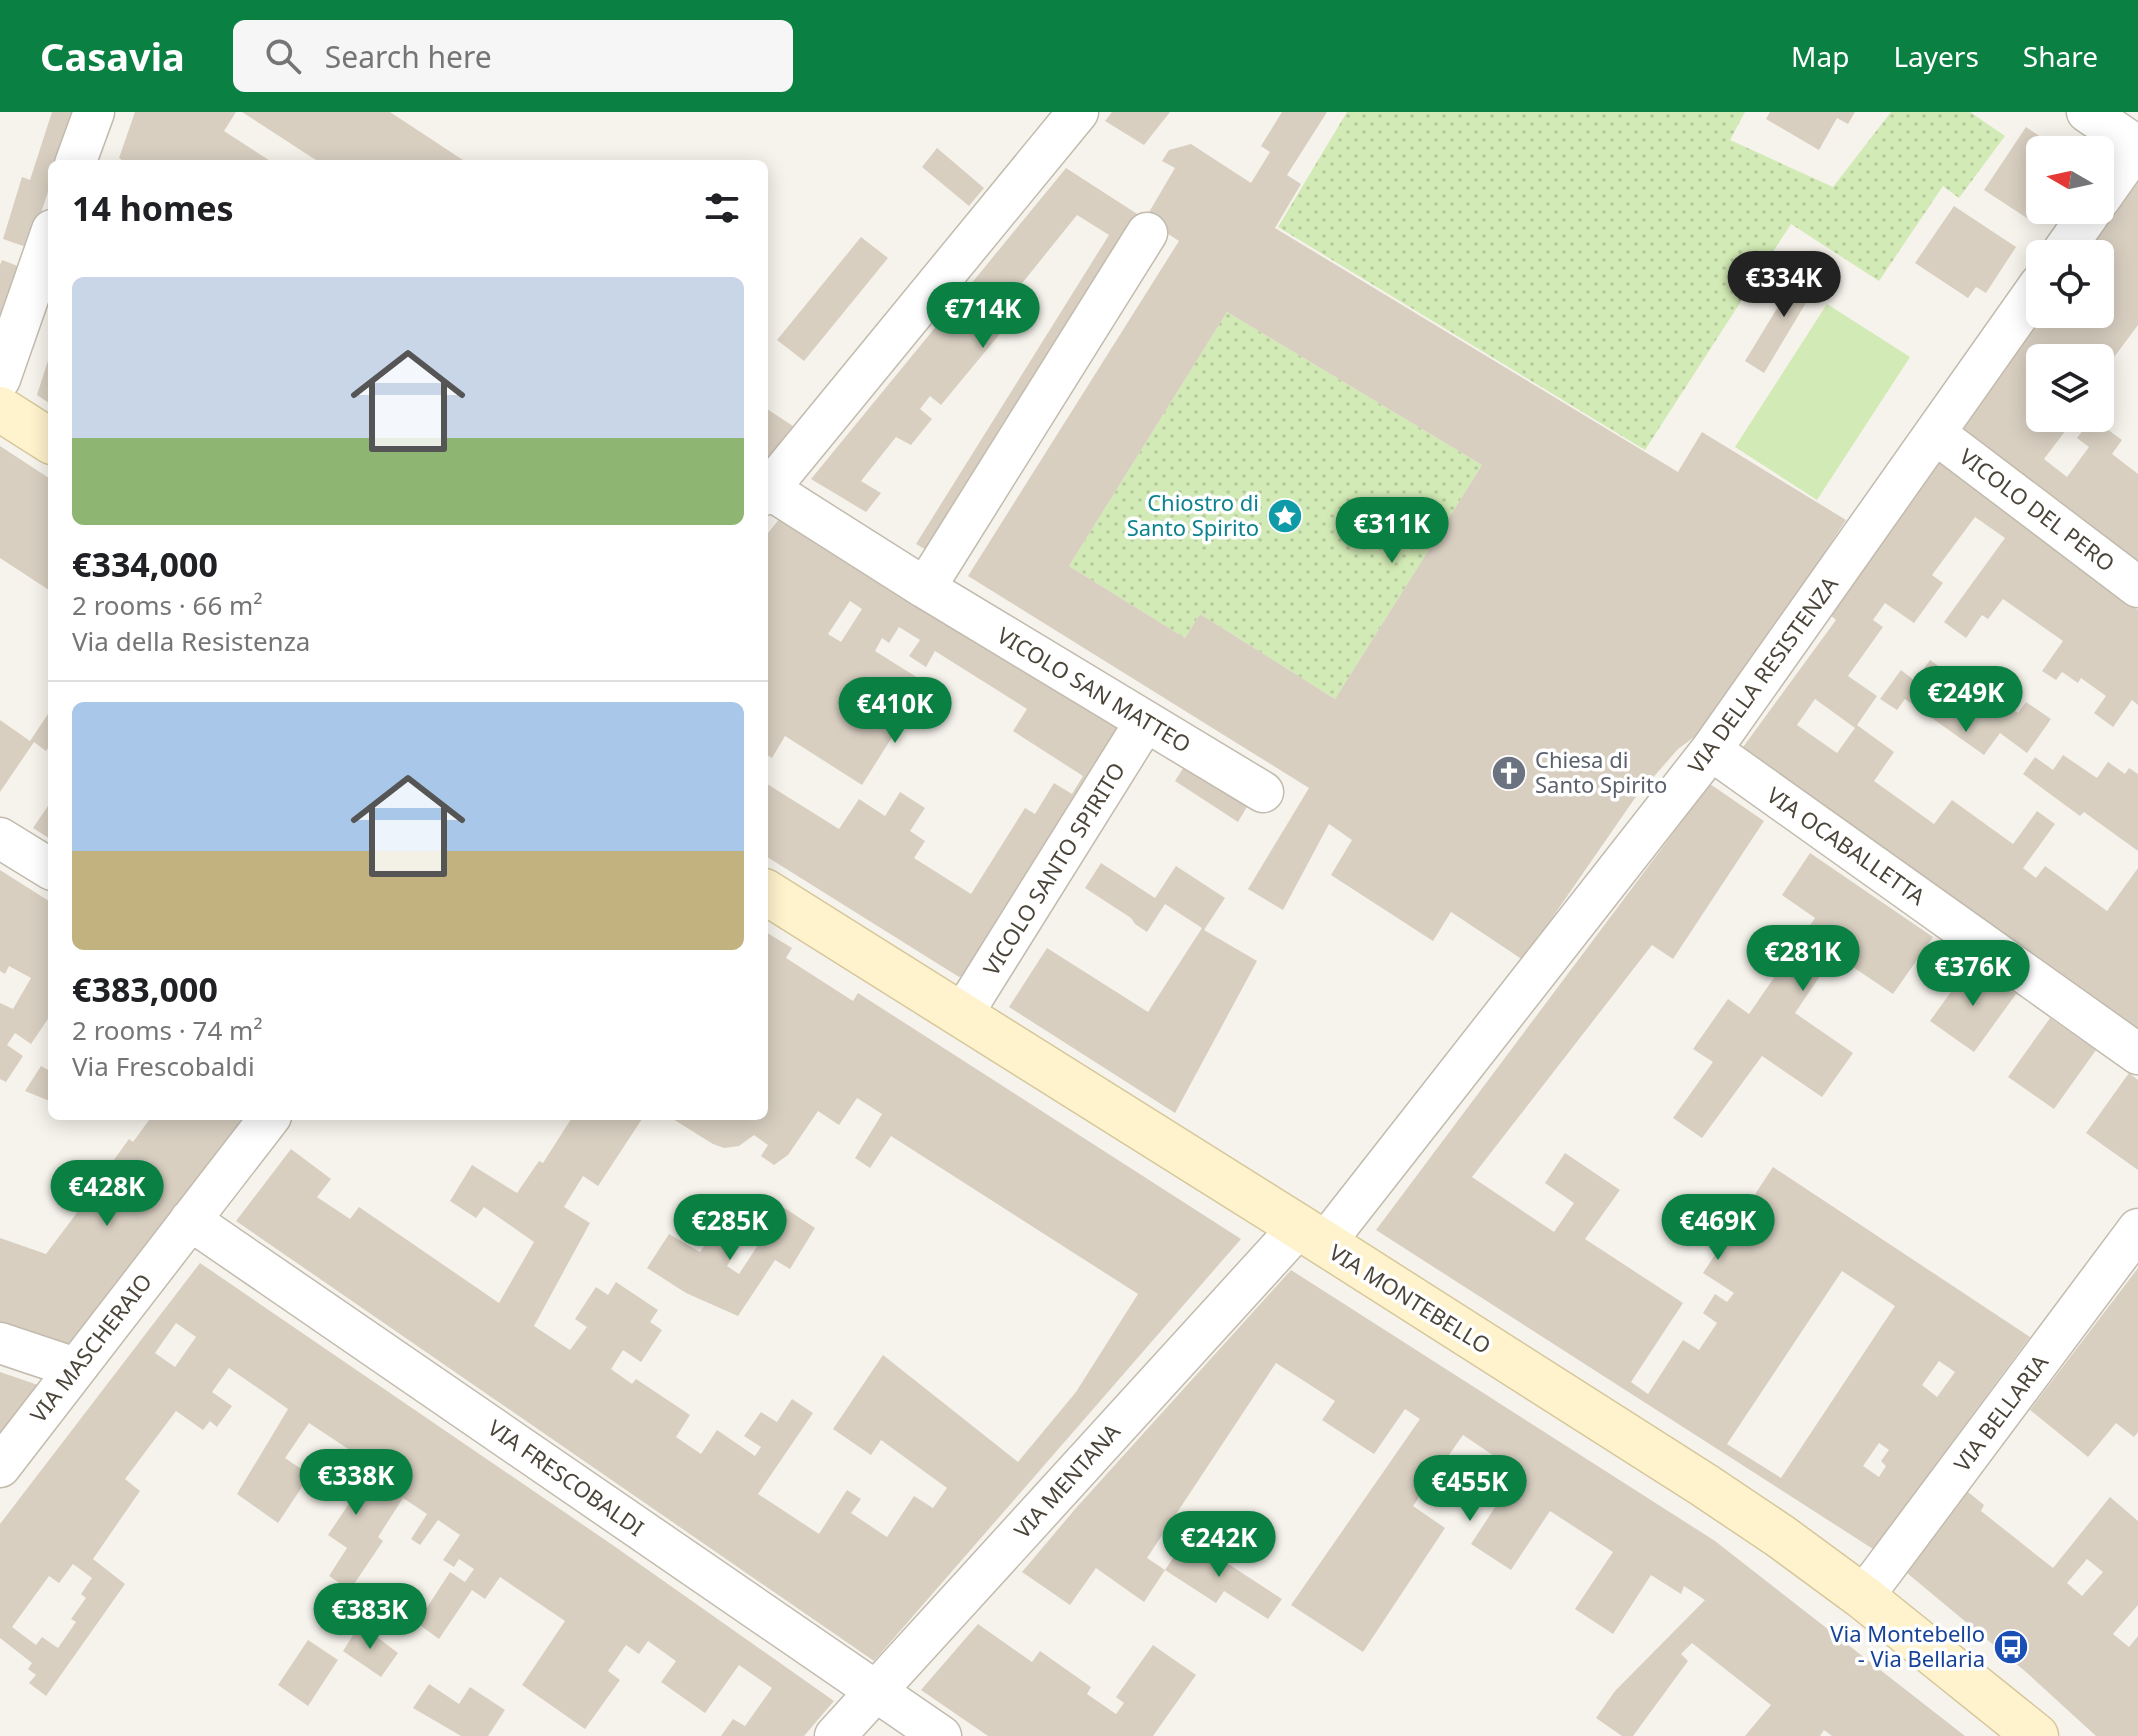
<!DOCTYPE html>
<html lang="en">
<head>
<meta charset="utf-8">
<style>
	:root { --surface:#fff; --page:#f6f6f6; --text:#202124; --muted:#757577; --line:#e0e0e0; --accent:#0b8043 }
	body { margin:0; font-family:"Noto Sans",sans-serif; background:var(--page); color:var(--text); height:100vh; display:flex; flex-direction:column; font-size:30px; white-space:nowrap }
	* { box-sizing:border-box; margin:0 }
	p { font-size:26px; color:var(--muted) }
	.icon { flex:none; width:44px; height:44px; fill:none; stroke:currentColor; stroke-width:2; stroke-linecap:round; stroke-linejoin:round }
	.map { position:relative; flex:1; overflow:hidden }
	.panel { position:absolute; left:48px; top:48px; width:720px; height:960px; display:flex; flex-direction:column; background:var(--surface); border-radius:12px; box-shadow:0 4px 20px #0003 }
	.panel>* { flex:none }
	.needle { width:52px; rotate:279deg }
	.controls { position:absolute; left:2026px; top:24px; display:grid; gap:16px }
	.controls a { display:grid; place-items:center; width:88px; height:88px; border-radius:12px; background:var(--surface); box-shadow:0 4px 20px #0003; font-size:40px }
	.price { position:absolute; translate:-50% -68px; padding:0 18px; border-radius:28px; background:var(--accent); color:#fff; font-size:26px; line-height:52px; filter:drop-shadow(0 2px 4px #0008) }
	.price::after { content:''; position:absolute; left:50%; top:48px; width:24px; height:18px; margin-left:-12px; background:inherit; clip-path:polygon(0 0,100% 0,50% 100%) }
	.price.active { background:#222; color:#fff }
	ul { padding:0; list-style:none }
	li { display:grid; align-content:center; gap:16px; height:424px; padding:0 24px }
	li+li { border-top:2px solid var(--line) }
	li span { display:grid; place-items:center; height:248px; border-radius:12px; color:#555 }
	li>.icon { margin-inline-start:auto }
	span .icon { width:144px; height:144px; fill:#fffc; stroke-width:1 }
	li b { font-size:34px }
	h2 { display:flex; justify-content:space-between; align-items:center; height:96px; padding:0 24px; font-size:34px }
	header { display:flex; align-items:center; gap:48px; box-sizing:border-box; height:112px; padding:0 40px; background:var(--accent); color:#fff }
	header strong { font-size:38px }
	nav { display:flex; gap:44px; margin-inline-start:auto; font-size:28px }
	.search { width:560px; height:72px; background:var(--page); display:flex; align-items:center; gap:20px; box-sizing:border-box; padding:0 28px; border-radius:12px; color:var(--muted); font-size:30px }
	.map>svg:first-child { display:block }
</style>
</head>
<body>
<header>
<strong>Casavia</strong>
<div class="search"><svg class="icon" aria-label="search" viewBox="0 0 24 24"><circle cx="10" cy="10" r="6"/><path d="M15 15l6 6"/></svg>Search here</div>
<nav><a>Map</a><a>Layers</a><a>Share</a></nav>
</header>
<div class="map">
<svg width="2138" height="1624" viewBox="0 0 2138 1624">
	<defs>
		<pattern id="garden-dots" width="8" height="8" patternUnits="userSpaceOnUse" patternTransform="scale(2)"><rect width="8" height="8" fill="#d2eab5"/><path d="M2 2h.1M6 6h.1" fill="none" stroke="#b6ca9c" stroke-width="1.8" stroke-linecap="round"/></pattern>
	</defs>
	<rect width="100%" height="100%" fill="#f6f3ec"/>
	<!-- grass -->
	<path fill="#d2eab5" d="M 1827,192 L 1910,245 L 1817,388 L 1735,335 Z"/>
	<!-- garden -->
	<path fill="url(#garden-dots)" d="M 1347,0 L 1745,0 L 1730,28 L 1833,75 L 1891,0 L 1970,0 L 2005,24 L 1959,86 L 1943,74 L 1879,169 L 1791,112 L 1645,338 L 1278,115 Z
		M 1227,200 L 1482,353 L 1335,587 L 1200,502 L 1185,526 L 1069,454 Z"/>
	<!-- building -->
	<path fill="#d8cfc1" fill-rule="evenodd" d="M 52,0 L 75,0 L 58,52 L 52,52 L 52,68 L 29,136 L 3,127 L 22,65 L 30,68 Z
		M 135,0 L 236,0 L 224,19 L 275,52 L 128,52 L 119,46 Z
		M 242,0 L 390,0 L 469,52 L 322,52 Z
		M 1112,0 L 1170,0 L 1144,33 L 1105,9 Z
		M 1282,0 L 1327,0 L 1287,63 L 1301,72 L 1275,116 L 1678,360 L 1702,320 L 1846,408 L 1735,576 L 1705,617 L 1678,637 L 1635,686 L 1523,848 L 1451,800 L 1433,829 L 1331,763 L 1352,728 L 1329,712 L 1283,798 L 1248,777 L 1309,676 L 968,464 L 1179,129 L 1145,107 L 1175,56 L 1162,49 L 1169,38 L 1191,32 L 1251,71 L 1270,40 L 1261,34 ZM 1227,200 L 1482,353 L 1335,587 L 1200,502 L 1185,526 L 1069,454 Z
		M 1770,0 L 1855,0 L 1848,12 L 1837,6 L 1819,38 L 1766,7 Z
		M 2026,15 L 2060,38 L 2040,38 L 2040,99 L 2033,110 L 1984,78 Z
		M 937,36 L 984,76 L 969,94 L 922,55 Z
		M 1066,56 L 1145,107 L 935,443 L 916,432 L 1109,123 L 1077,103 L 1015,180 L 1027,189 L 941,293 L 930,284 L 920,297 L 932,307 L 911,333 L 896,325 L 861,369 L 881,381 L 866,400 L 811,367 Z
		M 2138,61 L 2138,213 L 2100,264 L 2100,246 L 2040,246 L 2040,306 L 2068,306 L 2061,315 L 2066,318 L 2044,347 L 2067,365 L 2089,335 L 2077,326 L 2092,306 L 2122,328 L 2112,342 L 2138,362 L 2138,451 L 1961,315 L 2040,202 L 2100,202 L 2100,142 L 2079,142 Z
		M 1954,94 L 2016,135 L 1986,181 L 1976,175 L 1968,186 L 1915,151 Z
		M 861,125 L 888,146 L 804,249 L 777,228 Z
		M 2,148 L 23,156 L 0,221 L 0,153 Z
		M 1804,152 L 1822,164 L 1764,261 L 1745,249 Z
		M 51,239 L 52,239 L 52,293 L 37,283 Z
		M 764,295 L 793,314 L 764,350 Z
		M 0,334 L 52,368 L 52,480 L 0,446 Z
		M 1938,345 L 2138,498 L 2138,593 L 2132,588 L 2113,615 L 2094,601 L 2106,584 L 2081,566 L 2078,571 L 2062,560 L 2056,568 L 2042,559 L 2063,529 L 2003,487 L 1988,507 L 1982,503 L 1966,526 L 1944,510 L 2005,426 L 1975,405 L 1932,463 L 1943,471 L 1914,511 L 1885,491 L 1873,508 L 1883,515 L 1848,564 L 1877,584 L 1857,613 L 1894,640 L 1874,669 L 1934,712 L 1952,688 L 2013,732 L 2037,699 L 2055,712 L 2023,756 L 2036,766 L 2045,754 L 2107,799 L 2138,756 L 2138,922 L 1738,642 L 1836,508 L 1829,502 ZM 1815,587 L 1855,616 L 1837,641 L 1797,613 Z
		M 784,401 L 1124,616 L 970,860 L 959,865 L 764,743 L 764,670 L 839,717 L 859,687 L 885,704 L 900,680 L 925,696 L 910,719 L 925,729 L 914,746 L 971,782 L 1025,696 L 1035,702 L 1054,671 L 1072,682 L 1083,664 L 1013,619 L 1027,597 L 935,539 L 926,555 L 909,544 L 920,528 L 899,515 L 889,531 L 882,526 L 875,539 L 926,571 L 862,673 L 785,624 L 772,646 L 764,641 L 764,620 L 768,614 L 764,611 L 764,426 ZM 850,489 L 862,497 L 841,530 L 828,522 Z
		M 1930,548 L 1972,578 L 1977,571 L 2018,601 L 2026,590 L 2051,607 L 2027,641 L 2000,621 L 1984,643 L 1905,587 L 1897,598 L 1880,587 L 1901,558 L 1915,569 Z
		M 52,596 L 52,631 L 46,639 L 34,630 L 0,680 L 0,608 L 30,629 Z
		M 2063,643 L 2097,666 L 2108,650 L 2125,662 L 2129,656 L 2138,662 L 2138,739 L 2084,700 L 2080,704 L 2023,662 L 2035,645 L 2053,658 Z
		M 1185,653 L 1248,693 L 1238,710 L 1175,669 Z
		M 1710,672 L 1764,709 L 1673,847 L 1652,833 L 1472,1065 L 1554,1120 L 1574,1091 L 1545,1071 L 1565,1041 L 1620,1078 L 1585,1127 L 1683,1191 L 1631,1270 L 1648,1282 L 1683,1228 L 1699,1238 L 1717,1211 L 1703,1201 L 1715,1182 L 1727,1190 L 1734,1181 L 1703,1161 L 1773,1055 L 2030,1225 L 1873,1437 L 1376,1118 ZM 1842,1159 L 1895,1194 L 1781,1366 L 1727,1332 ZM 1939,1249 L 1955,1260 L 1937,1285 L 1922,1273 ZM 1879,1331 L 1889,1338 L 1881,1349 L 1886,1354 L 1879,1365 L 1863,1354 Z
		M 52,688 L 52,728 L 33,716 Z
		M 1810,741 L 1933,825 L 1893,882 L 1850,853 L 1860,838 L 1845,827 L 1795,901 L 1853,941 L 1822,985 L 1762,944 L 1702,1026 L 1673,1006 L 1713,950 L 1693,937 L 1728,887 L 1749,902 L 1815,806 L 1782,783 Z
		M 1101,751 L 1155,786 L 1176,754 L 1225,786 L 1204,818 L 1257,849 L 1175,1001 L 1009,895 L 1047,836 L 1148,900 L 1202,816 L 1165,792 L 1147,820 L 1135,812 L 1131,806 L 1085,776 Z
		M 0,758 L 52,791 L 52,901 L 31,932 L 15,921 L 7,933 L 23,944 L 6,970 L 0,967 L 0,891 L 13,897 L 31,866 L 9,854 L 5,862 L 0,859 Z
		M 764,819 L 792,836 L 786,846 L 853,889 L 858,881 L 1241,1127 L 874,1549 L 236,1109 L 291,1037 L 331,1067 L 317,1085 L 350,1107 L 359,1095 L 499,1191 L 534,1130 L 484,1095 L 476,1106 L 450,1089 L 472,1053 L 517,1081 L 539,1049 L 543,1051 L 573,1004 L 644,1004 L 598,1074 L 583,1064 L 564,1095 L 590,1111 L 534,1214 L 570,1238 L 587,1215 L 575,1207 L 596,1175 L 608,1183 L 616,1170 L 658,1198 L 650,1210 L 662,1218 L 641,1250 L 623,1238 L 611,1257 L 632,1272 L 636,1267 L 690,1303 L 676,1325 L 701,1342 L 717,1318 L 755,1344 L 761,1335 L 744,1324 L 761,1300 L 777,1310 L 792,1287 L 813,1301 L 758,1382 L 819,1422 L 847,1378 L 861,1387 L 851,1401 L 887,1425 L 914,1384 L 933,1396 L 947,1376 L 881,1328 L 871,1343 L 833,1317 L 883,1243 L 1018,1350 L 1076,1280 L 1138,1182 L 891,1024 L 870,1056 L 855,1046 L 882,1002 L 857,986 L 839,1013 L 818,999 L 788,1043 L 774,1053 L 761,1044 L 768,1033 L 754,1023 L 739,1034 L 724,1036 L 713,1032 L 668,1004 L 764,1004 Z
		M 1971,852 L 2016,882 L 1974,940 L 1930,909 Z
		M 2050,906 L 2096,938 L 2054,997 L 2008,965 Z
		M 41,954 L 52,960 L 52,990 L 25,979 Z
		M 2129,961 L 2138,968 L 2138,1058 L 2086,1021 Z
		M 152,1004 L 244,1004 L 69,1234 L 0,1212 L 0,1126 L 46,1142 L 88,1086 L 79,1080 L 98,1055 L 105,1060 L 129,1027 L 133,1030 Z
		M 783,1095 L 815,1116 L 790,1157 L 775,1148 L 738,1204 L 686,1181 L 647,1156 L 669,1122 L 700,1140 L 720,1110 L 744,1126 L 727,1154 L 739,1162 Z
		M 200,1151 L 614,1434 L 834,1589 L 804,1624 L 721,1624 L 733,1607 L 745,1614 L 772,1576 L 739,1553 L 705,1601 L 661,1570 L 676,1549 L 648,1529 L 639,1542 L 626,1533 L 608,1559 L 620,1568 L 585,1617 L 522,1573 L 565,1509 L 500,1465 L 485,1487 L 472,1478 L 439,1527 L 417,1511 L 450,1460 L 465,1470 L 474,1457 L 459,1447 L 454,1455 L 443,1448 L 460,1423 L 438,1408 L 420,1433 L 411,1427 L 427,1402 L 403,1386 L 378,1425 L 383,1429 L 350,1478 L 329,1464 L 347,1436 L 328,1423 L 374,1354 L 309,1311 L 285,1346 L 310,1363 L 278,1411 L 237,1382 L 288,1297 L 229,1256 L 212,1280 L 232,1294 L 217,1315 L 210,1309 L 203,1318 L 176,1299 L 125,1367 L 140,1379 L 93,1447 L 125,1472 L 46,1584 L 29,1571 L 36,1563 L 28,1557 L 32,1551 L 0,1526 L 0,1412 ZM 176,1211 L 196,1225 L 175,1255 L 155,1241 ZM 73,1452 L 92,1466 L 81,1482 L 86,1486 L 71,1507 L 76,1510 L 58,1536 L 42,1525 L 36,1533 L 12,1515 L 49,1464 L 59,1471 Z
		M 2138,1156 L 2138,1320 L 2134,1325 L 2116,1311 L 2088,1345 L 2030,1298 Z
		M 1291,1158 L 1715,1429 L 1965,1624 L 1832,1624 L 1824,1618 L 1820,1624 L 1745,1624 L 1771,1593 L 1692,1531 L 1681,1542 L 1688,1549 L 1633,1624 L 1622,1624 L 1596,1606 L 1615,1579 L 1705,1488 L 1684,1474 L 1681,1482 L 1651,1463 L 1613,1522 L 1575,1497 L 1613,1440 L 1550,1399 L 1511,1458 L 1471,1432 L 1518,1360 L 1463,1323 L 1413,1394 L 1445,1416 L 1363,1540 L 1291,1493 L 1420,1307 L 1405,1297 L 1374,1342 L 1322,1308 L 1335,1289 L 1276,1251 L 1147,1446 L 1165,1458 L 1144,1490 L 1096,1456 L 1070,1493 L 1022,1460 L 1076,1396 Z
		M 0,1260 L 38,1273 L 0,1323 Z
		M 1968,1380 L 1984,1393 L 1981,1399 L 2053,1456 L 2110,1385 L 2138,1409 L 2138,1493 L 2113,1522 L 2129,1535 L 2138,1524 L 2138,1624 L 2096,1624 L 2026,1560 L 1907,1461 ZM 2087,1447 L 2103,1460 L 2082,1484 L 2067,1471 Z
		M 1187,1425 L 1282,1487 L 1268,1507 L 1224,1479 L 1216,1491 L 1165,1458 Z
		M 360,1512 L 398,1541 L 381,1565 L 343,1539 Z
		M 978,1512 L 1032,1550 L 1040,1539 L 1091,1575 L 1087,1582 L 1116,1602 L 1124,1591 L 1116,1585 L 1153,1533 L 1196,1563 L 1153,1624 L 988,1624 L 921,1578 Z
		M 308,1528 L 338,1548 L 308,1594 L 278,1573 Z
		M 429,1572 L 459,1592 L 470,1575 L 505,1598 L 488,1624 L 461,1624 L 413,1596 Z"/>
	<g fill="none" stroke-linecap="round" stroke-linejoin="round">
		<!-- street casing -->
		<g stroke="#c2bbae" stroke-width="43">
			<path id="street" d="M 2087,0 L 2137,34
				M 75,52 L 94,0
				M 2100,87 L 2138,33
				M 2061,142 L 2092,98
				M 0,267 L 52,118
				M 1936,322 L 2138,475
				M 769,377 L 925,476 L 1263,680
				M 764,383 L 1078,0
				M 925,476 L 1147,121
				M 1711,638 L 2138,942
				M 0,726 L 52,758
				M 962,903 L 1145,610
				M 190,1108 L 941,1624
				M 1324,1132 L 1711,638 L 2040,172
				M 0,1231 L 75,1256
				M 0,1355 L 271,1004
				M 1863,1485 L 2138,1117
				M 835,1624 L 1299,1115"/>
		</g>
		<!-- secondary casing -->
		<g stroke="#d6c79b" stroke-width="47">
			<path id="secondary" d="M 0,297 L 52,330
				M 764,779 L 1299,1115 L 1704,1373 L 1780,1424 L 1863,1485 L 2036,1624"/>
		</g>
		<!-- street -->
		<use href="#street" stroke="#fff" stroke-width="40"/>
		<!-- secondary -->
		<use href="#secondary" stroke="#fff3cd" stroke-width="44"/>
	</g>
	<!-- icons -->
	<defs>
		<g id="sight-disc" transform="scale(1.8)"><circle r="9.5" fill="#0f9aa8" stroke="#fff"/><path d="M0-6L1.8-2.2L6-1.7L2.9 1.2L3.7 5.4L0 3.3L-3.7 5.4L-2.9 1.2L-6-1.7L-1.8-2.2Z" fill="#fff"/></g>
		<g id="church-disc" transform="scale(1.8)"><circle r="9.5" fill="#6b7280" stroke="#fff"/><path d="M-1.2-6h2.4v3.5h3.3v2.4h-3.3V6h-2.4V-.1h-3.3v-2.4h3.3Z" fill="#fff"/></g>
		<g id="bus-disc" transform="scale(1.8)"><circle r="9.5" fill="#1a4fb4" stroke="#fff"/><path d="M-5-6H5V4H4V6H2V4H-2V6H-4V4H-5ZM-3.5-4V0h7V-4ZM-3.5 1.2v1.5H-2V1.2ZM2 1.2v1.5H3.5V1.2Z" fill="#fff"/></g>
	</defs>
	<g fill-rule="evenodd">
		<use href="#sight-disc" x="1285" y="404"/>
		<use href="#church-disc" x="1509" y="661"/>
		<use href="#bus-disc" x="2011" y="1535"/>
	</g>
	<g text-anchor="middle" stroke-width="7" stroke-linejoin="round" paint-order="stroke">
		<!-- culture labels -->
		<g font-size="22" fill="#0d838f" stroke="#fff" text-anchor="end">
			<text x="1259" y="399">Chiostro di<tspan x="1259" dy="25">Santo Spirito</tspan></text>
		</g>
		<!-- street labels -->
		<g font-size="22" fill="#4b4439" stroke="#fff">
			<text transform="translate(2037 398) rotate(37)" y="8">VICOLO DEL PERO</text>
			<text transform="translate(1763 563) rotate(-54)" y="8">VIA DELLA RESISTENZA</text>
			<text transform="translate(1094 578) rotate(31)" y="8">VICOLO SAN MATTEO</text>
			<text transform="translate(1846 734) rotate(35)" y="8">VIA OCABALLETTA</text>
			<text transform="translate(1054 757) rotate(-58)" y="8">VICOLO SANTO SPIRITO</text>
			<text transform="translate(1410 1187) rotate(32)" y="8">VIA MONTEBELLO</text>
			<text transform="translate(91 1236) rotate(-52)" y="8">VIA MASCHERAIO</text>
			<text transform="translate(2001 1301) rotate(-53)" y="8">VIA BELLARIA</text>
			<text transform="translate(566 1366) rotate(35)" y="8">VIA FRESCOBALDI</text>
			<text transform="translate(1067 1369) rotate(-48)" y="8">VIA MENTANA</text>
		</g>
		<!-- worship labels -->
		<g font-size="22" fill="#5b616d" stroke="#fff" text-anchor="start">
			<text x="1535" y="656">Chiesa di<tspan x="1535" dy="25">Santo Spirito</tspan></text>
		</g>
		<!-- transit labels -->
		<g font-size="22" fill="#164399" stroke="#fff" text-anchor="end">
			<text x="1985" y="1530">Via Montebello<tspan x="1985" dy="25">- Via Bellaria</tspan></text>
		</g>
	</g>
</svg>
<div class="controls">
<a><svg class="needle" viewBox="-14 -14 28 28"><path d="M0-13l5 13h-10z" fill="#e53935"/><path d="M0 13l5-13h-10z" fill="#757577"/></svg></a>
<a><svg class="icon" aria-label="locate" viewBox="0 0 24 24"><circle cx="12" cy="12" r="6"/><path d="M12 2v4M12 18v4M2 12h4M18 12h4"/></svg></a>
<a><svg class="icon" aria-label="layers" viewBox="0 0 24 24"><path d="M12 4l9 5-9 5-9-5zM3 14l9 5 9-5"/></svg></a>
</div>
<b class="price active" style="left:1784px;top:207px">€334K</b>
<b class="price" style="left:983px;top:238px">€714K</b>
<b class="price" style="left:1392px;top:453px">€311K</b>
<b class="price" style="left:1966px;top:622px">€249K</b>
<b class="price" style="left:895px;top:633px">€410K</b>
<b class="price" style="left:1803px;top:881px">€281K</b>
<b class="price" style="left:1973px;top:896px">€376K</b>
<b class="price" style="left:107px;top:1116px">€428K</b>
<b class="price" style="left:730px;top:1150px">€285K</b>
<b class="price" style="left:1718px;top:1150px">€469K</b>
<b class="price" style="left:356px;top:1405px">€338K</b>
<b class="price" style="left:1470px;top:1411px">€455K</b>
<b class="price" style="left:1219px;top:1467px">€242K</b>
<b class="price" style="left:370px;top:1539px">€383K</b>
<section class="panel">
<h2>14 homes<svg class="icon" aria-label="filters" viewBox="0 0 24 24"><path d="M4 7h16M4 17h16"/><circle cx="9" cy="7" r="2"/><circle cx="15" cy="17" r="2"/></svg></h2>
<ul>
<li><span style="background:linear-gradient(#c9d6e8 65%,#8fb573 0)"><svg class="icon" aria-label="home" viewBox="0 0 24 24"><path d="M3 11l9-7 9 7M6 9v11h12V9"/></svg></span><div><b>€334,000</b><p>2 rooms · 66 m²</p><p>Via della Resistenza</p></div></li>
<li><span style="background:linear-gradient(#a9c7e8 60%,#c2b280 0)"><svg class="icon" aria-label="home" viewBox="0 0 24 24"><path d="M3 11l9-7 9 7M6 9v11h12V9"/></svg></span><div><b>€383,000</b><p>2 rooms · 74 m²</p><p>Via Frescobaldi</p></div></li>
</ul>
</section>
</div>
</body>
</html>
